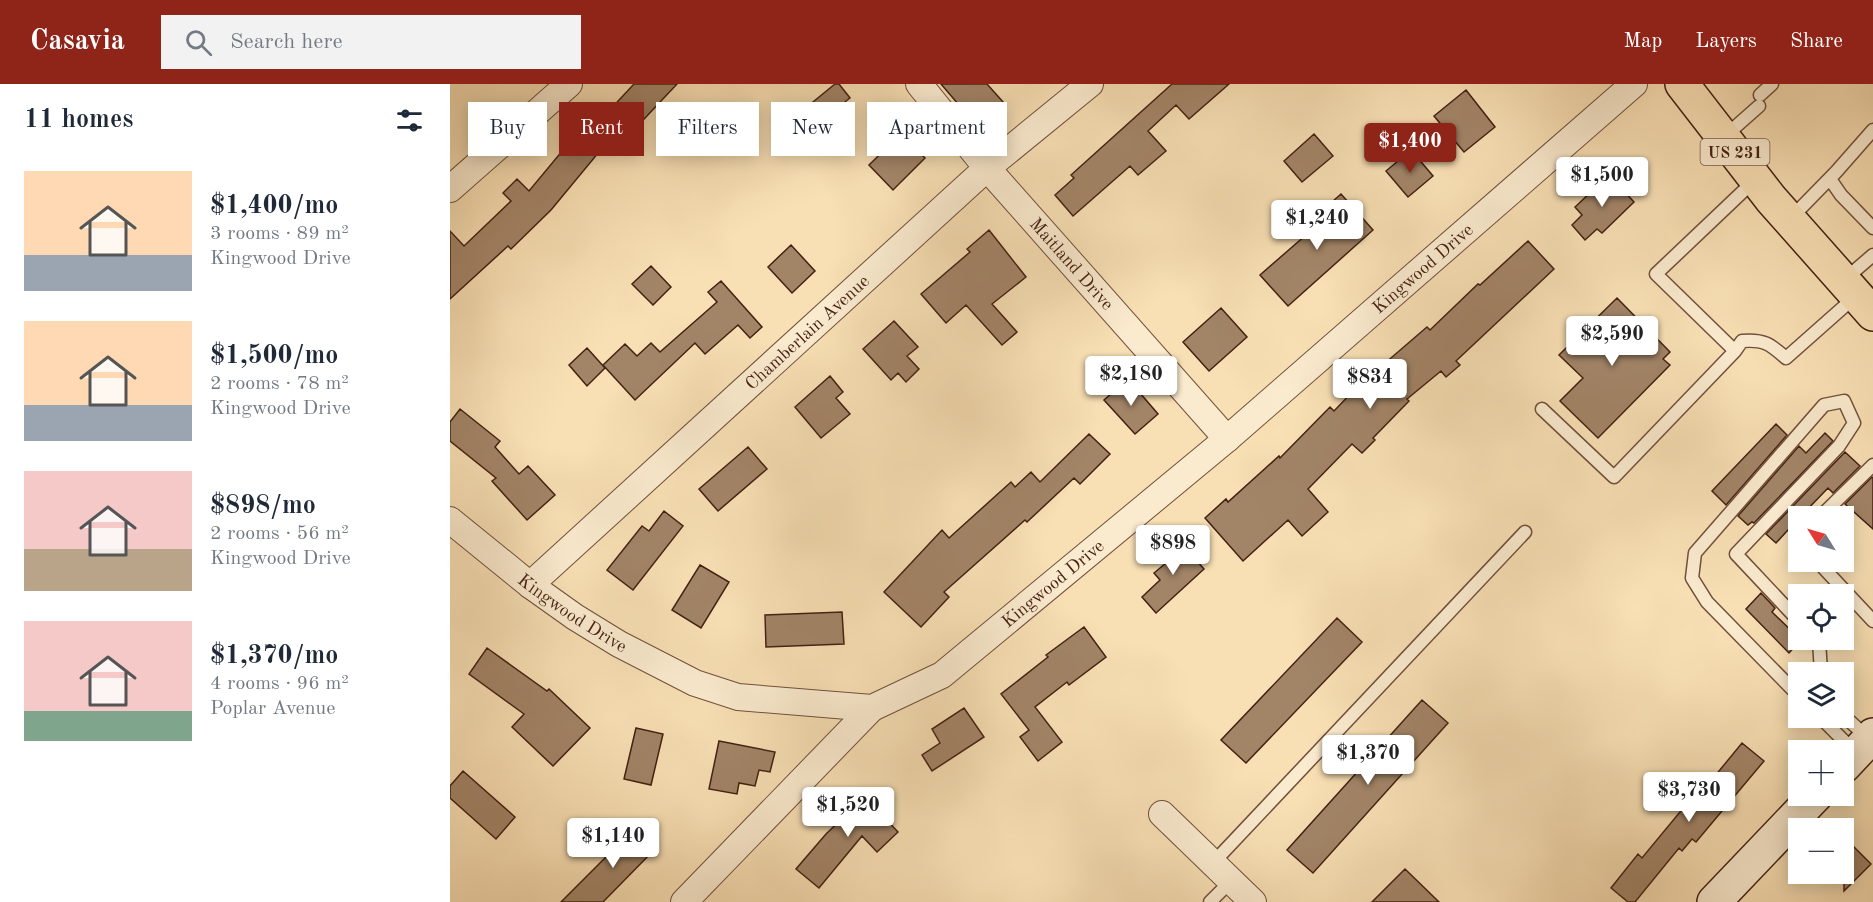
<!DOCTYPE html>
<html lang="en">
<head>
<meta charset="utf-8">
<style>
	:root { --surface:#fff; --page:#f2f2f3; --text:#1f2937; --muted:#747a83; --accent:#8f2418 }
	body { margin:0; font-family:"Old Standard TT",serif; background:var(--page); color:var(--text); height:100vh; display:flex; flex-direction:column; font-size:22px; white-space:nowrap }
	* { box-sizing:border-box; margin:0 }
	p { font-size:20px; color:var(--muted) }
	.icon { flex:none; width:33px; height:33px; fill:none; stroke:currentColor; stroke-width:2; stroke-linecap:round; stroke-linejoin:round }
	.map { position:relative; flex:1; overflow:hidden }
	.drawer { display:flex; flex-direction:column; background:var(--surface); width:450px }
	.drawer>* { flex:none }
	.banner { position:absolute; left:18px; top:18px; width:570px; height:54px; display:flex; gap:12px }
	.needle { width:39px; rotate:307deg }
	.fabs { position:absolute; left:1338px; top:422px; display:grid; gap:12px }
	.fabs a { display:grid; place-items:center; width:66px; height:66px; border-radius:0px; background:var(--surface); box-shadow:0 3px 15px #0003; font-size:30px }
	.price { position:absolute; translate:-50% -51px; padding:0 14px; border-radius:6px; background:#fff; color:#222; font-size:20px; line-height:39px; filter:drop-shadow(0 2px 3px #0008) }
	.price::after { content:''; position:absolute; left:50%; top:36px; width:18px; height:14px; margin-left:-9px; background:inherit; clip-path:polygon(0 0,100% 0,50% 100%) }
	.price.on { background:var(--accent); color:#fff }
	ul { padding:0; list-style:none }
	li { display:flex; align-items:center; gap:18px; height:150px; padding:0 24px }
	li span { display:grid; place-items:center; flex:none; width:168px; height:120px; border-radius:0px; color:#555 }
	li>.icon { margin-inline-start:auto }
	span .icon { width:72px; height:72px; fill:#fffc; stroke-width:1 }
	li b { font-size:26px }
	h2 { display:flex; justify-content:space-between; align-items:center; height:72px; padding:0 24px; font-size:26px }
	.tag { padding:0 21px; border-radius:0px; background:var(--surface); box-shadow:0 3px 15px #0003; font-size:21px; line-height:54px }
	.tag.on { background:var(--accent); color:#fff }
	header { display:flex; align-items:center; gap:36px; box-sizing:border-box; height:84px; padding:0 30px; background:var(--accent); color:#fff }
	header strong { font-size:28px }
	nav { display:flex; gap:33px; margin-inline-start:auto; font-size:21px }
	.search { width:420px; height:54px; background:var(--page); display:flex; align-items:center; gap:15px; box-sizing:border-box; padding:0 21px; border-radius:0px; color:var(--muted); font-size:22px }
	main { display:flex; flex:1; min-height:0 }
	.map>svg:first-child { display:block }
</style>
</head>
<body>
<header>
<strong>Casavia</strong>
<div class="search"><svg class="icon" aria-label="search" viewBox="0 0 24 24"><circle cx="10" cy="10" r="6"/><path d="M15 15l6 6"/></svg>Search here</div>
<nav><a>Map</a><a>Layers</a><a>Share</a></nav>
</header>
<main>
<section class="drawer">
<h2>11 homes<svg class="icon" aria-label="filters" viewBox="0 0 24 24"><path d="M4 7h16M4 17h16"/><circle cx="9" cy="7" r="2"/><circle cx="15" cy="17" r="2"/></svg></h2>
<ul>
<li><span style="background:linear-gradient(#ffd9b3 70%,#9aa5b1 0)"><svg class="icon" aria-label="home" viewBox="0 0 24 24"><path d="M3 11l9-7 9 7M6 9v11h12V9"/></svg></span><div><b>$1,400/mo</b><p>3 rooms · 89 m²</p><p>Kingwood Drive</p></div></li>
<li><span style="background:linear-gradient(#ffd9b3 70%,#9aa5b1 0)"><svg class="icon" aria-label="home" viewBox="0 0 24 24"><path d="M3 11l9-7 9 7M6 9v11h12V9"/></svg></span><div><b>$1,500/mo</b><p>2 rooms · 78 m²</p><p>Kingwood Drive</p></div></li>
<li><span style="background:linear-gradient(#f6c9c9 65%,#b9a48a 0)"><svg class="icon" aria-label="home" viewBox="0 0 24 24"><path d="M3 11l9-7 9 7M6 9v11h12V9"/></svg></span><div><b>$898/mo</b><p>2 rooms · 56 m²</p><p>Kingwood Drive</p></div></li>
<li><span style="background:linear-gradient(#f6c9c9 75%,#7fa58c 0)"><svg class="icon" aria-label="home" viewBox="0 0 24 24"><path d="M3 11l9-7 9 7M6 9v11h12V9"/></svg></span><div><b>$1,370/mo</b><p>4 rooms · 96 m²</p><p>Poplar Avenue</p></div></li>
</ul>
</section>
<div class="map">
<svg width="1423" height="818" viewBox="0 0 1423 818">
	<rect width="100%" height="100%" fill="#f8dfb4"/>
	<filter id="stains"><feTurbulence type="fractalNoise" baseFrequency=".00333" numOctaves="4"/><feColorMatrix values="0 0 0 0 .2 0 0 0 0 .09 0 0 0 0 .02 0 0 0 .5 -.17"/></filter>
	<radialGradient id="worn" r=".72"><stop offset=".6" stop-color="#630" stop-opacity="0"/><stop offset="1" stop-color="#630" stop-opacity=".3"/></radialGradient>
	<!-- building -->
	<path fill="#a28467" stroke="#442113" stroke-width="1.5" d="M 184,0 L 227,0 L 166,65 L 158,57 L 101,126 L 61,165 L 58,162 L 0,215 L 0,147 L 14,162 L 61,117 L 53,109 L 67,95 L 79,107 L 123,54 L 129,59 Z
		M 385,0 L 389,0 L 400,14 L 371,37 L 358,22 Z
		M 491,0 L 537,0 L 553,18 L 526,41 Z
		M 722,0 L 779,0 L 739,35 L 726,21 L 698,47 L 716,67 L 688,91 L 680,82 L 623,132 L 605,111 L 624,94 L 621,91 Z
		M 1016,6 L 1045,43 L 1014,68 L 984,32 Z
		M 451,50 L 475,74 L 443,106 L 419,81 Z
		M 864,50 L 883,72 L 852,98 L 834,77 Z
		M 961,66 L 983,92 L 958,113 L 936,87 Z
		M 1159,91 L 1184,118 L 1152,149 L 1147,145 L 1135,156 L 1122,141 L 1132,131 L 1125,123 Z
		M 891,110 L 923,146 L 838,222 L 810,191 L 880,130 L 875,124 Z
		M 539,146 L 576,193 L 542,220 L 567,248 L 552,261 L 516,221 L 496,239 L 471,210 L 520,168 L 517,165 Z
		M 1078,157 L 1104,185 L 1006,277 L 1010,281 L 996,293 L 991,287 L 957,315 L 959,317 L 923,354 L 925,356 L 912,369 L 902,360 L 858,405 L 878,428 L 852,452 L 838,436 L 793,477 L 755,434 L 776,415 L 778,418 L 829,372 L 830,374 L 880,323 L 884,327 L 932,277 L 934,280 L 977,243 L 980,246 L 1028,200 L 1030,201 Z
		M 341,161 L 365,187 L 342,209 L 318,183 Z
		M 201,182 L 221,203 L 203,221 L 182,200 Z
		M 271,197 L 312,243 L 300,254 L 288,241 L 255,270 L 245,259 L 185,316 L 153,281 L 175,260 L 187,272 L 201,259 L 210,268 L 267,218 L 258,208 Z
		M 1167,214 L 1220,268 L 1213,275 L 1220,281 L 1148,354 L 1110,317 L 1133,294 L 1109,271 Z
		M 771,224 L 797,253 L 759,287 L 733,258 Z
		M 444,237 L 468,263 L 457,272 L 469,285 L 456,298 L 448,289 L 441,296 L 413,265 Z
		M 137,264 L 155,284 L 137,302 L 119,281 Z
		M 380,292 L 393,308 L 386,314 L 400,330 L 371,354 L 345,323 Z
		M 678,295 L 708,330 L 685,350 L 654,316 Z
		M 10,325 L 50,357 L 45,363 L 69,390 L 78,382 L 105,411 L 77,436 L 42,397 L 46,394 L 0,357 L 0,338 Z
		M 1326,340 L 1337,351 L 1276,421 L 1262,407 Z
		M 1375,349 L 1383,357 L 1304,439 L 1302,438 L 1298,441 L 1288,432 L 1349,362 L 1356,369 Z
		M 639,350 L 660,370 L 630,400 L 624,394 L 577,438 L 575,436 L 494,508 L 499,513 L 471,543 L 434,508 L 492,446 L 499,454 L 561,398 L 565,403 L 581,388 L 590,398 Z
		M 298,363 L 317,385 L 268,427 L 249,405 Z
		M 1395,368 L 1410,382 L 1383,409 L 1378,404 L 1351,432 L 1348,432 L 1348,435 L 1326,459 L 1316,450 Z
		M 1422,393 L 1423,394 L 1423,445 L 1395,420 Z
		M 214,427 L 233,442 L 183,506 L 157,486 L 192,442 L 199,447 Z
		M 728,456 L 754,485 L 706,529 L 692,513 L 710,496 L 704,489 L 716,479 L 709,472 Z
		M 250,481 L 279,498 L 251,544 L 222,526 Z
		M 1311,509 L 1325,524 L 1322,528 L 1351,556 L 1339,569 L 1296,525 Z
		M 392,528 L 394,560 L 316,563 L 315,531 Z
		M 887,534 L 912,558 L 796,679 L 771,656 Z
		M 634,543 L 656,573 L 619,601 L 617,598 L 585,623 L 612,658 L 588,677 L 570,653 L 579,646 L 551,610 L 598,573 L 596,571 Z
		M 37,564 L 97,607 L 99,605 L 140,644 L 103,682 L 62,643 L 74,630 L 19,590 Z
		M 972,616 L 998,639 L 863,789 L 837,766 Z
		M 514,624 L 534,653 L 482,687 L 472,671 L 490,659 L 482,645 Z
		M 186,644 L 213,650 L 201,701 L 174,695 Z
		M 269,657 L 325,668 L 320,688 L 309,686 L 305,702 L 289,699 L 287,710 L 259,705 Z
		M 1292,659 L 1314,677 L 1246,758 L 1242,755 L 1232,767 L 1229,764 L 1185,818 L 1178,818 L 1161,804 L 1188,770 L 1192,774 L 1239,717 L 1242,720 Z
		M 13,687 L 65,733 L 46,755 L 0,714 L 0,702 Z
		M 422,706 L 438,723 L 431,730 L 448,748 L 427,768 L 412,752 L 369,804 L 346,785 L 376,750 Z
		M 183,743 L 205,765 L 153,818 L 111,818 L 161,768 L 159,767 Z
		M 1402,761 L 1421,780 L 1394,807 L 1394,769 Z
		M 955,785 L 989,818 L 922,818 Z"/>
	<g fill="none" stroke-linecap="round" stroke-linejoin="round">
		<!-- lane casing -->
		<g stroke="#71503b" stroke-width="15">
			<path id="lane" d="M 1310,11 L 1322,0
				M 1274,53 L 1309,22
				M 1380,95 L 1391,111 L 1423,144
				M 1340,135 L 1386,88 L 1423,46
				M 1394,196 L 1423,171
				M 1285,267 L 1292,257 C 1314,255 1320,260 1336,274 L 1406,212
				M 1092,325 L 1164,393 L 1285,267 L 1206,190 L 1305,96
				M 1371,432 L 1423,381
				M 1367,477 L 1423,537
				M 1348,536 L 1286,470 L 1389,362 L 1404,339 L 1394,317 L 1374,321 L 1245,469 L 1242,494 L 1257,518 L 1348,611
				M 1367,555 L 1369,557 L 1371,588
				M 1394,632 L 1419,655
				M 1370,633 L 1405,668
				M 763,779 L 1075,448
				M 760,818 L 781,797"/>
		</g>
		<!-- street casing -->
		<g stroke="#71503b" stroke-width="28">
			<g id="street">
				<path id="s1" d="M 469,0 L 537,84 L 777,355"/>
				<path d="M 0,105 L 119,0"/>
				<path id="s2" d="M 0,436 L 80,501 L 125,533 L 169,560 L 245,599 L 288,613 L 422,624 L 492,591 L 777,355 L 1184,0"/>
				<path id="s3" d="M 80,501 L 537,84 L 640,0"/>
				<path d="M 712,730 L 803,818"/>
				<path d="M 234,818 L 422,624"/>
			</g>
		</g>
		<!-- secondary casing -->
		<g stroke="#442113" stroke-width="36">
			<path id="secondary" d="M 1394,682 L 1423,651
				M 1264,818 L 1366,711"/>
		</g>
		<!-- primary casing -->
		<g stroke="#442113" stroke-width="36">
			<path id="primary" d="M 1232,0 L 1321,115 L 1423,230"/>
		</g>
		<!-- lane -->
		<use href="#lane" stroke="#faeace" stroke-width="12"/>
		<!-- street -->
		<use href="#street" stroke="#faeace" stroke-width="26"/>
		<!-- secondary -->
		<use href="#secondary" stroke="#faeace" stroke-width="33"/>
		<!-- primary -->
		<use href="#primary" stroke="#f8dfb4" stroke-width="33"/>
	</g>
	<g text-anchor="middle" stroke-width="4.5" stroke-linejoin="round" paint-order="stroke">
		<!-- shield labels -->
		<rect fill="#faeace" stroke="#7b5d4b" stroke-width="1.5" x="1250.5" y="55" width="69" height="26" rx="4.5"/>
		<g font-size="16" font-weight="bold" fill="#442113">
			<text x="1285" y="74">US 231</text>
		</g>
		<!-- street labels -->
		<g font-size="18" fill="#442113" stroke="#faeace">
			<text dy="6" stroke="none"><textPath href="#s1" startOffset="236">Maitland Drive</textPath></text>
			<text dy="6" stroke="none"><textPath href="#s2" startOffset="1182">Kingwood Drive</textPath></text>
			<text dy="6" stroke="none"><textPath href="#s3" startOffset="375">Chamberlain Avenue</textPath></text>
			<text dy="6" stroke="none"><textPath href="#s2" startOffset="696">Kingwood Drive</textPath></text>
			<text dy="6" stroke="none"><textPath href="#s2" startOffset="154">Kingwood Drive</textPath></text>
		</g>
	</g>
	<rect width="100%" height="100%" filter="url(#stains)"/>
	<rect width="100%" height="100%" fill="url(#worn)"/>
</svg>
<div class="fabs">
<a><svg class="needle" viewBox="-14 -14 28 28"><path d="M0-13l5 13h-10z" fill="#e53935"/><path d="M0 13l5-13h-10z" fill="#747a83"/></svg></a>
<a><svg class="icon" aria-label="locate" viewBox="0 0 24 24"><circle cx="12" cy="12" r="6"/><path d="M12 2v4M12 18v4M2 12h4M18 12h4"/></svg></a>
<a><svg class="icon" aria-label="layers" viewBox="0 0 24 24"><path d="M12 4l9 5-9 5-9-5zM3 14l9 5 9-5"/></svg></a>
<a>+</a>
<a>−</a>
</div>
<b class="price on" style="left:960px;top:90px">$1,400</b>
<b class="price" style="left:1152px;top:124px">$1,500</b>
<b class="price" style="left:867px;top:167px">$1,240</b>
<b class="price" style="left:1162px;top:283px">$2,590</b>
<b class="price" style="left:681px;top:323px">$2,180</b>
<b class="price" style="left:920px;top:326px">$834</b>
<b class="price" style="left:723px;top:492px">$898</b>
<b class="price" style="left:918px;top:702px">$1,370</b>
<b class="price" style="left:1239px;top:739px">$3,730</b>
<b class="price" style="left:398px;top:754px">$1,520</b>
<b class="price" style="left:163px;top:785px">$1,140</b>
<div class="banner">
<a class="tag">Buy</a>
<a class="tag on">Rent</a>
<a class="tag">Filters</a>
<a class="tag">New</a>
<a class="tag">Apartment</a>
</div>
</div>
</main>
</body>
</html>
